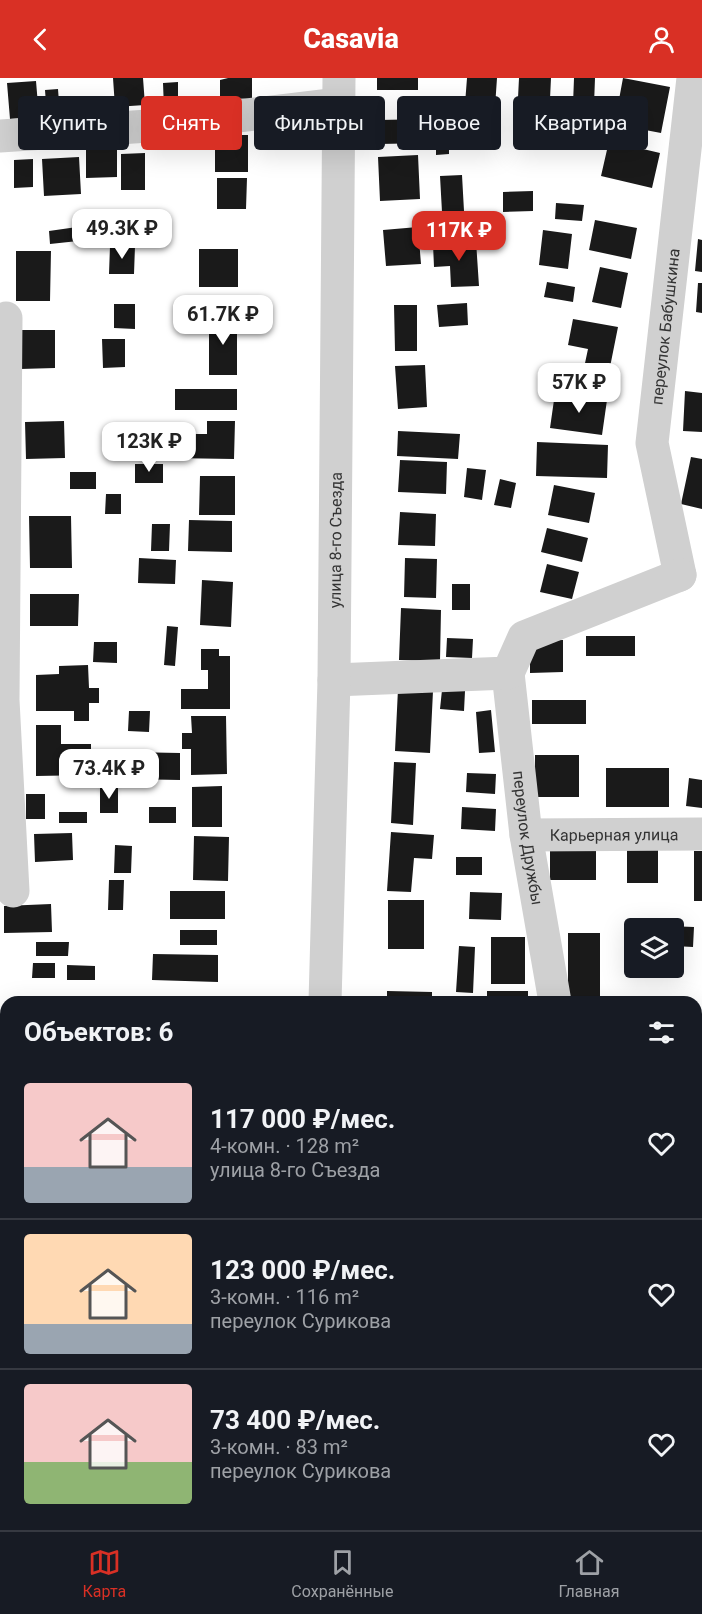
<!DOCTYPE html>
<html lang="ru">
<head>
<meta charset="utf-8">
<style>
	:root { --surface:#171b24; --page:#20242c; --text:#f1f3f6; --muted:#9ea1a6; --line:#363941; --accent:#d93025 }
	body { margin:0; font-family:Roboto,sans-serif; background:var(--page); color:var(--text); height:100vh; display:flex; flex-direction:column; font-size:22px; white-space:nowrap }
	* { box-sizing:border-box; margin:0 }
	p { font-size:20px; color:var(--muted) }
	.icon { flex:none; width:33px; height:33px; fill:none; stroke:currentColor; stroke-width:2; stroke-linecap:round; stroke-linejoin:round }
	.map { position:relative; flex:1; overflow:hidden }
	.panel { position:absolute; left:0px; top:918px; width:702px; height:534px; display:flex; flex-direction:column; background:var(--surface); border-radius:18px 18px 0 0; box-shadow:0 6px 24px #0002 }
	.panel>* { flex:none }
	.banner { position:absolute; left:18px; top:18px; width:666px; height:54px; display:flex; gap:12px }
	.buttons { position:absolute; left:624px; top:840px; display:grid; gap:12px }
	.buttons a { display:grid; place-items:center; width:60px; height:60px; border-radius:6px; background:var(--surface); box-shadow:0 6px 24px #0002; font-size:30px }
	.price { position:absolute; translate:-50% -51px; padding:0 14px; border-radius:12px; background:#fff; color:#222; font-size:20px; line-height:39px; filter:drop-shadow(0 2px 3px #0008) }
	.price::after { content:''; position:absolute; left:50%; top:36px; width:18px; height:14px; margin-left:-9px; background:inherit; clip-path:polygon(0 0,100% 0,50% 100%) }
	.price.current { background:var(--accent); color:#fff }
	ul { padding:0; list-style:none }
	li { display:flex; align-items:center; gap:18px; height:150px; padding:0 24px }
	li+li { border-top:2px solid var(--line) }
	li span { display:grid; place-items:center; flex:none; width:168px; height:120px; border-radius:6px; color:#555 }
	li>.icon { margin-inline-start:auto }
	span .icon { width:72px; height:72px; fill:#fffc; stroke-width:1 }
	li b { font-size:26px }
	h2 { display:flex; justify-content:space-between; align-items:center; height:72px; padding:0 24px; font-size:26px }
	.tag { padding:0 21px; border-radius:6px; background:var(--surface); box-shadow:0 6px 24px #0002; font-size:21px; line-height:54px }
	.tag.current { background:var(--accent); color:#fff }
	header { display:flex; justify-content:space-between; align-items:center; height:78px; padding:0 24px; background:var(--accent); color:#fff; font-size:27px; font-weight:800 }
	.tab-bar { display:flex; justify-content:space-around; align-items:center; height:84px; border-top:2px solid var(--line); background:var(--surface); font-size:16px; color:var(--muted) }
	.tab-bar a { display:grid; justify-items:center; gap:3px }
	.tab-bar .current { color:var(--accent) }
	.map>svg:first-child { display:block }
</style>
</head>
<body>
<header><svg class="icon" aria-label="back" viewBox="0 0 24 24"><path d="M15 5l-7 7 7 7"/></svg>Casavia<svg class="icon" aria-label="person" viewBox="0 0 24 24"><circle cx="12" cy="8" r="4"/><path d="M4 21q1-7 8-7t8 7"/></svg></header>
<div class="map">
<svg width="702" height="1452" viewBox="0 0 702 1452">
	<rect width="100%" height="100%" fill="#fff"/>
	<!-- building -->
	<path fill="#1a1a1a" d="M 113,0 L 143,0 L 145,27 L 115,29 Z
		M 228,0 L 252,0 L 252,21 L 220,20 L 220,2 Z
		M 377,0 L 418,0 L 418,12 L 377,12 Z
		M 467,0 L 497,0 L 495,29 L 465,26 Z
		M 519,0 L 551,0 L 549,42 L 517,40 Z
		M 574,0 L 595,0 L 593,54 L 572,53 Z
		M 623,0 L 670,9 L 661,55 L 640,51 L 644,32 L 618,27 Z
		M 36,3 L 39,39 L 10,41 L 7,5 Z
		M 178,4 L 178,21 L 208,20 L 208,29 L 164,31 L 163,5 Z
		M 58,11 L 60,38 L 47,39 L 45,12 Z
		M 449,39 L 449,76 L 436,77 L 436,40 Z
		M 431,41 L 431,65 L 379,66 L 378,42 Z
		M 215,57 L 248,57 L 248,94 L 215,94 Z
		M 609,63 L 660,75 L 652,110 L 601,98 Z
		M 117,70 L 117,99 L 86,100 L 86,71 Z
		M 145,75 L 145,112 L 121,112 L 121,76 Z
		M 418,77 L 420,121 L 380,123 L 378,79 Z
		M 79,79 L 81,116 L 44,118 L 42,81 Z
		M 33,81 L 33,109 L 14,110 L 14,82 Z
		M 462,97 L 464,133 L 442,134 L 440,98 Z
		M 217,100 L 247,100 L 246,131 L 217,131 Z
		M 533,113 L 533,133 L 503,134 L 503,114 Z
		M 556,125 L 584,127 L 582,143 L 555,141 Z
		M 595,142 L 637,150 L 631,181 L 589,172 Z
		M 77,149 L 78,163 L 50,166 L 49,153 Z
		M 418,149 L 421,186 L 386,188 L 383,152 Z
		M 543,152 L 572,156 L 568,191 L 539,187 Z
		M 698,161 L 702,162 L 702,194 L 695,193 Z
		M 476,163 L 479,208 L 451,209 L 450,188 L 434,189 L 433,166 Z
		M 110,168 L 135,168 L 134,196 L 109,196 Z
		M 199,171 L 238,171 L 238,209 L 199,209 Z
		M 16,173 L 51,173 L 50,223 L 16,223 Z
		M 600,189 L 628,195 L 621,230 L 592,224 Z
		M 547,204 L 575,209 L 573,224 L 544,219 Z
		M 698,205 L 702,205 L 702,235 L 696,234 Z
		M 467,225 L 468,247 L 439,249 L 437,227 Z
		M 114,226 L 135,226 L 135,251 L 114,250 Z
		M 394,227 L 417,227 L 417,273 L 395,273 Z
		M 209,240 L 237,240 L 237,297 L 209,297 Z
		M 573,241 L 618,249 L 606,309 L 581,304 L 588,271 L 568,267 Z
		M 20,252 L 55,252 L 55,290 L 20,291 Z
		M 102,261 L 125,261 L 125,289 L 103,290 Z
		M 425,287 L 427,329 L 398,331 L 395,288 Z
		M 175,311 L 237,311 L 237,332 L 175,332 Z
		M 685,313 L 702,315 L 702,354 L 683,353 Z
		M 555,315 L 607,322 L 602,357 L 550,350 Z
		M 64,343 L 65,380 L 26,381 L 25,344 Z
		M 207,343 L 235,343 L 234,381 L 171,380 L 172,356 L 207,356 Z
		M 398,353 L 460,356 L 458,381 L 397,378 Z
		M 537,364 L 608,367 L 607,400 L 536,398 Z
		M 691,379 L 702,381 L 702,431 L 681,426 Z
		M 400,382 L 447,384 L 446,416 L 398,414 Z
		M 135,386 L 163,386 L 163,405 L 135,405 Z
		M 467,390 L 486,392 L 482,422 L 464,419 Z
		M 70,394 L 96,394 L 96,411 L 70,411 Z
		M 200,398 L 235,398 L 235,437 L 199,437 Z
		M 500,401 L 516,405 L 511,430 L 494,427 Z
		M 554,407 L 595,415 L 589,445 L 548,437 Z
		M 106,416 L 121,416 L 121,436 L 105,436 Z
		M 400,434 L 436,436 L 435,468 L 398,467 Z
		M 29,438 L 71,438 L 72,490 L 30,490 Z
		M 189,442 L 232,443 L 232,474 L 188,473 Z
		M 152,446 L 170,446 L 169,473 L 151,473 Z
		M 547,450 L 588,460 L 582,484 L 541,474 Z
		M 139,480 L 176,482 L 175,506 L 138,505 Z
		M 405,480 L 437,481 L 436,520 L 404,519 Z
		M 547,486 L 579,494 L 572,521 L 540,514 Z
		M 202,502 L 233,504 L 231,549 L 200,547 Z
		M 452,506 L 470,506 L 470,532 L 452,532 Z
		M 30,516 L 79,516 L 78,548 L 30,548 Z
		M 401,530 L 441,532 L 440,583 L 399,582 Z
		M 167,548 L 178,549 L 175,588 L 164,587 Z
		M 586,558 L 635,558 L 635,578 L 586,578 Z
		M 447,560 L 473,561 L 472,580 L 446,579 Z
		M 563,562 L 563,594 L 530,595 L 530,563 Z
		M 94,564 L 117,564 L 117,585 L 93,584 Z
		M 201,571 L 219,571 L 219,578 L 230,578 L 230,631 L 181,631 L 181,611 L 208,611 L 208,592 L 201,592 Z
		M 88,587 L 89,610 L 99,610 L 99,625 L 89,625 L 89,643 L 74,643 L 74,633 L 36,633 L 36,597 L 59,596 L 59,588 Z
		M 398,611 L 433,613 L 430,675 L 395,673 Z
		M 442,612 L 465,613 L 464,633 L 440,631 Z
		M 532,622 L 586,622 L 586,646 L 532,646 Z
		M 491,632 L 495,674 L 479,675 L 476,634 Z
		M 129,633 L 150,633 L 149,654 L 128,653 Z
		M 191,638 L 226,638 L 227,696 L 191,697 L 191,671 L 182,671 L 182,655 L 192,655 Z
		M 36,647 L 61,647 L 61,666 L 91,666 L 91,697 L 36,698 Z
		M 128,674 L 180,675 L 180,702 L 127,701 Z
		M 535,677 L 579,677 L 579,719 L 535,719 Z
		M 394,684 L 416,685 L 413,747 L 391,745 Z
		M 606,690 L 669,690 L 669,729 L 606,729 Z
		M 467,695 L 496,696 L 495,716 L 466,714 Z
		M 689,700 L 702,702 L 702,730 L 686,728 Z
		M 222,708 L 222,749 L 192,749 L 192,709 Z
		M 100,709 L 118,709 L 118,735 L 100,735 Z
		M 26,716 L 45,716 L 45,741 L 26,741 Z
		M 149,729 L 176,729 L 176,745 L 149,745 Z
		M 462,729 L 496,731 L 495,753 L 461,751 Z
		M 59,734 L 87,734 L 87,745 L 59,745 Z
		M 391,754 L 434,757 L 432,781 L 414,780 L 411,814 L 387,813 Z
		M 72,755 L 73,782 L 35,784 L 34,756 Z
		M 194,758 L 229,759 L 228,803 L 193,802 Z
		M 115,767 L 132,768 L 131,795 L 114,795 Z
		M 550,770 L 596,770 L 596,802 L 550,802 Z
		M 627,770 L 658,770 L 658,805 L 627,805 Z
		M 694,773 L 702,773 L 702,823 L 694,823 Z
		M 456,779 L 482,779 L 482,797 L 456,797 Z
		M 109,802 L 124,802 L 123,832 L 108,832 Z
		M 170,813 L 225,813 L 225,841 L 170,841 Z
		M 470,814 L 502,815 L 501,842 L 469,841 Z
		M 388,822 L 424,822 L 424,871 L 388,871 Z
		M 51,826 L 52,854 L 4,855 L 4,828 Z
		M 642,847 L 694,849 L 693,869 L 674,868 L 674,850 L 642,850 Z
		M 180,852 L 217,852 L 217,867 L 180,867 Z
		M 568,855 L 600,855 L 600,923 L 568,923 Z
		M 491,859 L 525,859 L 525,906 L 491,906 Z
		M 36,864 L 69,864 L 68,878 L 36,878 Z
		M 459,868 L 475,869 L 473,915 L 456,914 Z
		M 153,876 L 218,877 L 218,904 L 152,902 Z
		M 33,885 L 55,885 L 55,900 L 32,900 Z
		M 67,887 L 95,888 L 95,902 L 67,902 Z
		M 387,913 L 432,914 L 432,924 L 387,924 Z
		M 487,913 L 528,913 L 528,924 L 487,924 Z
		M 696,968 L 702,968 L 702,1019 L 696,1019 Z
		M 696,1043 L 702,1043 L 702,1095 L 696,1095 Z
		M 0,1058 L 6,1058 L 6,1079 L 0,1080 Z
		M 696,1106 L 702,1106 L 702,1124 L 696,1124 Z
		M 697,1142 L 702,1142 L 702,1192 L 697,1192 Z
		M 6,1146 L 6,1170 L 0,1170 L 0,1147 Z
		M 0,1188 L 6,1188 L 6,1215 L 0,1215 Z
		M 0,1333 L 6,1333 L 6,1361 L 0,1362 Z
		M 0,1403 L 6,1404 L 6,1446 L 40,1446 L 39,1452 L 0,1451 Z
		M 57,1446 L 86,1446 L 86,1452 L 57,1452 Z
		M 127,1446 L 158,1446 L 158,1452 L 127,1452 Z
		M 253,1446 L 279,1446 L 278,1452 L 253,1452 Z"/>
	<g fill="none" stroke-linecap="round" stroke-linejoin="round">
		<!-- minor -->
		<g stroke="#d0d0d0" stroke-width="33">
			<path d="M 0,58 L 163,47 L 339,26"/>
			<path d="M 6,240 L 3,622 L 13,813"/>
			<path id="s1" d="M 680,497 L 652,365 L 693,0"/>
			<path id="s2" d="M 508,595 L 526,757 L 555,924"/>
			<path d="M 334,602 L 508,595 L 524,559 L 680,497"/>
			<path id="s3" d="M 526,757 L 702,756"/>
			<path id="s4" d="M 325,924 L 334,602 L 339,0"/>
			<path d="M 0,1017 L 6,1017"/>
			<path d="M 696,1345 L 702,1345"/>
			<path d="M 0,1388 L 6,1389"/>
			<path d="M 105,1452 L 105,1446"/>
		</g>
	</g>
	<g text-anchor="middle" stroke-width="6" stroke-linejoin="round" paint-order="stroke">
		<!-- street labels -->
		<g font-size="16" fill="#333" stroke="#fff">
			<text dy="6" stroke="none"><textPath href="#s1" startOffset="252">переулок Бабушкина</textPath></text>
			<text dy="6" stroke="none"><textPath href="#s4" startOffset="462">улица 8-го Съезда</textPath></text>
			<text dy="6" stroke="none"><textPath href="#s3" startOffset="88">Карьерная улица</textPath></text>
			<text dy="6" stroke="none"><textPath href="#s2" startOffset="166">переулок Дружбы</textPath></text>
		</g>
	</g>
</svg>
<div class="buttons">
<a><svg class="icon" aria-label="layers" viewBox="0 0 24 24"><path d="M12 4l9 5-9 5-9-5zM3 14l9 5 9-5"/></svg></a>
</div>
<b class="price" style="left:122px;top:182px">49.3K ₽</b>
<b class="price current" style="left:459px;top:184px">117K ₽</b>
<b class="price" style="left:223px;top:268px">61.7K ₽</b>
<b class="price" style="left:579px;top:336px">57K ₽</b>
<b class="price" style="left:149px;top:395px">123K ₽</b>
<b class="price" style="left:109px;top:722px">73.4K ₽</b>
<div class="banner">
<a class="tag">Купить</a>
<a class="tag current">Снять</a>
<a class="tag">Фильтры</a>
<a class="tag">Новое</a>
<a class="tag">Квартира</a>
</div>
<section class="panel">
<h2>Объектов: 6<svg class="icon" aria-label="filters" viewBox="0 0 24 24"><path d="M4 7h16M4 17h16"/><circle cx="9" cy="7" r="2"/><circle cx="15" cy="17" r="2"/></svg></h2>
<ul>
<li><span style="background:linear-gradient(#f6c9c9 70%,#9aa5b1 0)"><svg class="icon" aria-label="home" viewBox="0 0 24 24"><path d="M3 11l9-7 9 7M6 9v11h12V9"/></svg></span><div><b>117 000 ₽/мес.</b><p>4-комн. · 128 m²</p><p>улица 8-го Съезда</p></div><svg class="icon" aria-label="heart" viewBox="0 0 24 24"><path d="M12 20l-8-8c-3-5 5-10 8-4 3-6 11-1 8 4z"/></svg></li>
<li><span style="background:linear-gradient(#ffd9b3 75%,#9aa5b1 0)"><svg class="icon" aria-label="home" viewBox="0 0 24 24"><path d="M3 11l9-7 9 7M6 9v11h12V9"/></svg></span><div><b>123 000 ₽/мес.</b><p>3-комн. · 116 m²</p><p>переулок Сурикова</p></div><svg class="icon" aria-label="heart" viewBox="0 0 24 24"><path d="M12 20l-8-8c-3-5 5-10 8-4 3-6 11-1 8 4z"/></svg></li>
<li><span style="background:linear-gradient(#f6c9c9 65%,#8fb573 0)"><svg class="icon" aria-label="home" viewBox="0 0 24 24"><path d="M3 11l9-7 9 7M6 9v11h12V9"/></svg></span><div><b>73 400 ₽/мес.</b><p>3-комн. · 83 m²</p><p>переулок Сурикова</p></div><svg class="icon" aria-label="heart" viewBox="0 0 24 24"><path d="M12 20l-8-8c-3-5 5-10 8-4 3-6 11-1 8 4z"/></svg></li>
</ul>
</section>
</div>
<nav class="tab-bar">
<a class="current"><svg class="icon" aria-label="map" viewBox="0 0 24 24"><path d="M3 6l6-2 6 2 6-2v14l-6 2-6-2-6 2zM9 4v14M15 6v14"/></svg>Карта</a>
<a><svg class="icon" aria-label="saved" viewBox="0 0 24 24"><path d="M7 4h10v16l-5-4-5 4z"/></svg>Сохранённые</a>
<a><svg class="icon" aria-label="home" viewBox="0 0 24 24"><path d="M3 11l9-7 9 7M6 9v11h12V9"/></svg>Главная</a>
</nav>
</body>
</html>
